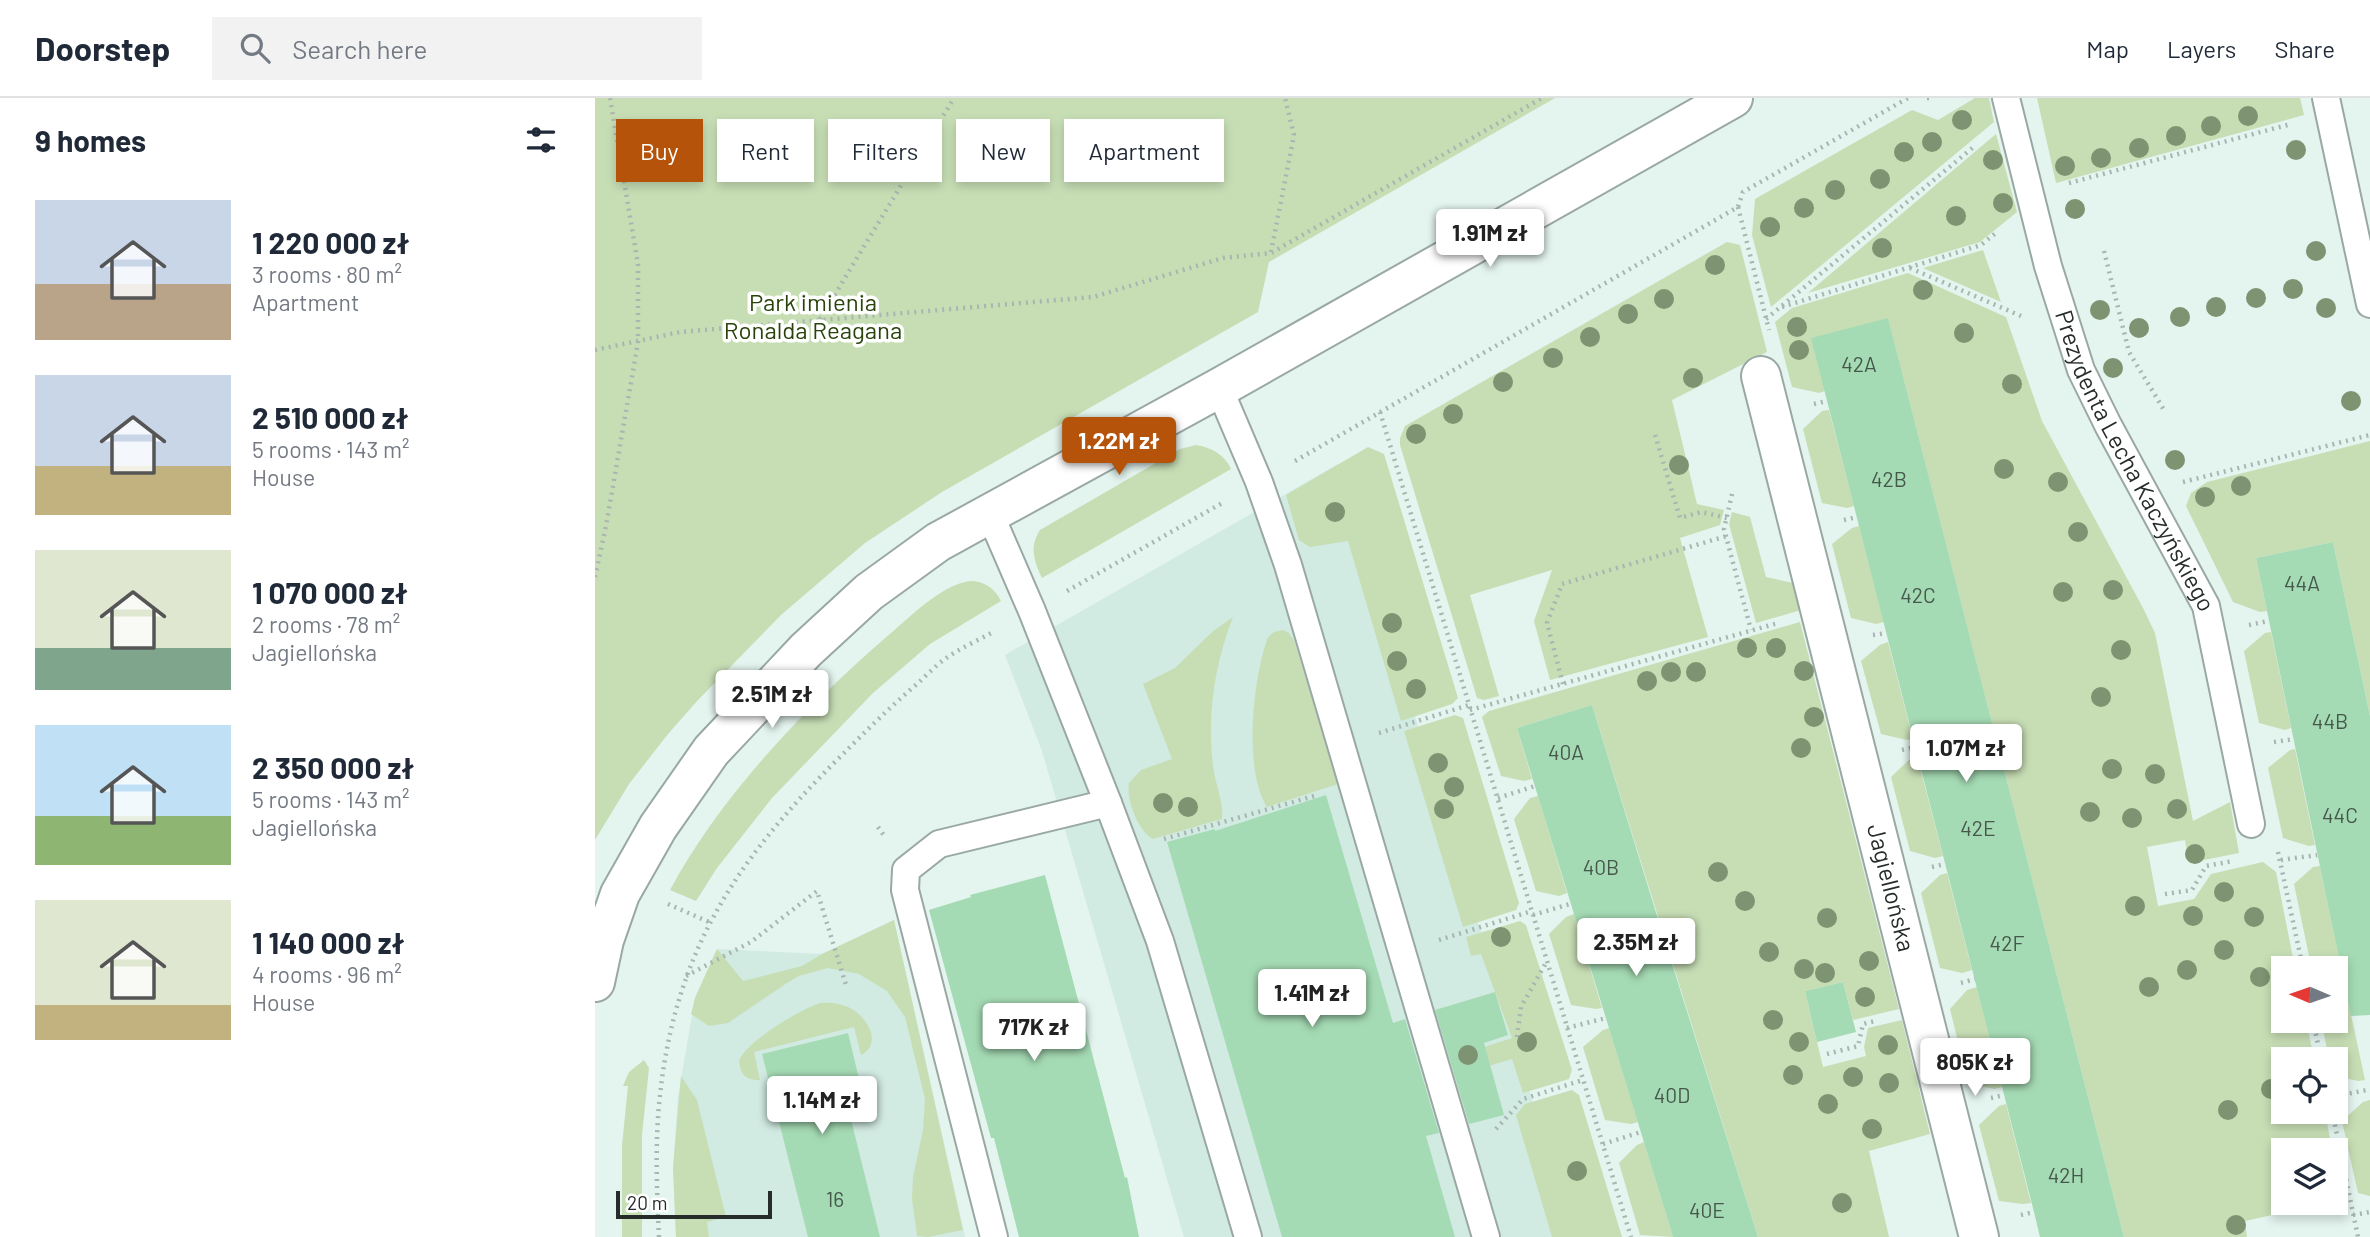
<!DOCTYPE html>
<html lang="en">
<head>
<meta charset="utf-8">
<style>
	:root { --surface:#fff; --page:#f2f2f3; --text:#1f2937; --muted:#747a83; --line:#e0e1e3; --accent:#b45309 }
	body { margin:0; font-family:Barlow,sans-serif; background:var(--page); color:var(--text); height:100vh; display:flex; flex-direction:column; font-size:26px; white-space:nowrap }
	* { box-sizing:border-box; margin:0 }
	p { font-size:23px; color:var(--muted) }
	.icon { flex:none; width:38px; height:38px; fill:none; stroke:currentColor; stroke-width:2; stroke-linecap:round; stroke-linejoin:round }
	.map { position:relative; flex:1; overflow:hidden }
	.details { display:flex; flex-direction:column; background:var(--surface); width:595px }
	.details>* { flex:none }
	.guide { position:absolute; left:21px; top:21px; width:665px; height:63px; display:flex; gap:14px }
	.needle { width:46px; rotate:272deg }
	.buttons { position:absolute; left:1676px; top:858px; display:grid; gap:14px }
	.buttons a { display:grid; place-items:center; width:77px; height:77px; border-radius:0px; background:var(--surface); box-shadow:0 4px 10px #0003; font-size:35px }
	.scale { position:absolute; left:21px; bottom:18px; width:156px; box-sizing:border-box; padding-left:7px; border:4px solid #262c2a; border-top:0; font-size:19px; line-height:24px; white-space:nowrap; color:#262c2a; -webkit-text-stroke:5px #fff; paint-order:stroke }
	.price { position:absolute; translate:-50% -60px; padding:0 16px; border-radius:7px; background:#fff; color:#222; font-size:23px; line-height:46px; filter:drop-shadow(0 2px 4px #0008) }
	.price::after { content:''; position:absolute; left:50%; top:42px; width:21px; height:16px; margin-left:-10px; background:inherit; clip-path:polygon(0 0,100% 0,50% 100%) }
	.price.current { background:var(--accent); color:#fff }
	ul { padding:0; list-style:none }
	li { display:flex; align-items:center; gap:21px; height:175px; padding:0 35px }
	li span { display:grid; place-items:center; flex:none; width:196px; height:140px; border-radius:0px; color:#555 }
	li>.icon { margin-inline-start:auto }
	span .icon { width:84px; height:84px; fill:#fffc; stroke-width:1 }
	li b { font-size:30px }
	h2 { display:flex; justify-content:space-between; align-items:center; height:84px; padding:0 35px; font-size:30px }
	.chip { padding:0 24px; border-radius:0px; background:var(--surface); box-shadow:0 4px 10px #0003; font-size:24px; line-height:63px }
	.chip.current { background:var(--accent); color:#fff }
	header { display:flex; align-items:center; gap:42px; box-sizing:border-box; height:98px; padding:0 35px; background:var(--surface); border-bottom:2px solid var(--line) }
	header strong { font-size:33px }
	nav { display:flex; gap:38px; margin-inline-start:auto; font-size:24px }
	.search { width:490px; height:63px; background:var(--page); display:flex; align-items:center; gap:18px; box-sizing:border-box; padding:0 24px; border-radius:0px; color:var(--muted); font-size:26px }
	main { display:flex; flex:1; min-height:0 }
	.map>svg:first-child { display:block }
</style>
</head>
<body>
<header>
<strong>Doorstep</strong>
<div class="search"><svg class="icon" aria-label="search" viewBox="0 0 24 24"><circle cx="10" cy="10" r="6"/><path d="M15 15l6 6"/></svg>Search here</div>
<nav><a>Map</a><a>Layers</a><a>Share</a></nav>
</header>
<main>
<section class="details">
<h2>9 homes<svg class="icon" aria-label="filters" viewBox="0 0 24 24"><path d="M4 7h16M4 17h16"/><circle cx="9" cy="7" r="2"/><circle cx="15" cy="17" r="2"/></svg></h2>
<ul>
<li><span style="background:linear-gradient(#c9d6e8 60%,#b9a48a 0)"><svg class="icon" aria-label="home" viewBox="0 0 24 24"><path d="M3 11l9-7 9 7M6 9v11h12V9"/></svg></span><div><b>1 220 000 zł</b><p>3 rooms · 80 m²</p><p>Apartment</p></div></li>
<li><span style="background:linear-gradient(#c9d6e8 65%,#c2b280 0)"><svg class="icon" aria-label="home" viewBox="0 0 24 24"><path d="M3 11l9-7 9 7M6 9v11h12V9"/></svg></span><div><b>2 510 000 zł</b><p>5 rooms · 143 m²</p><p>House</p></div></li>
<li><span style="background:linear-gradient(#dfe7d0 70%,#7fa58c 0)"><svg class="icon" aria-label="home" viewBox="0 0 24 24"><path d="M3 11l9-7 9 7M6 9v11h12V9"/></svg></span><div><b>1 070 000 zł</b><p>2 rooms · 78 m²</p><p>Jagiellońska</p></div></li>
<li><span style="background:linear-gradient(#bfe0f5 65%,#8fb573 0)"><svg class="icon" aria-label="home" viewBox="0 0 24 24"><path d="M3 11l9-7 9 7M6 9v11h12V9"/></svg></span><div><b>2 350 000 zł</b><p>5 rooms · 143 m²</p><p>Jagiellońska</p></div></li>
<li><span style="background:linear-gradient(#dfe7d0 75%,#c2b280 0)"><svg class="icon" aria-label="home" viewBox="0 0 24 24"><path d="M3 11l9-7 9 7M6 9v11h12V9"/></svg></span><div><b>1 140 000 zł</b><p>4 rooms · 96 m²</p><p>House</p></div></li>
</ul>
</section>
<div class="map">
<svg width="1775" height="1139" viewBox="0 0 1775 1139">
	<rect width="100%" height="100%" fill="#e4f4ef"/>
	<!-- built -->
	<path fill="#d1eae2" d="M 743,366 L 979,1139 L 589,1139 L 447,653 L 410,557 Z
		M 299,822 L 370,1139 L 81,1139 L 78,1070 L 83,999 L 100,900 L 122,851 L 227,856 Z"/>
	<!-- green -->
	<path fill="#c7deb5" d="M 0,0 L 960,0 L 674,164 L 663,214 L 347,394 L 270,445 L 186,517 L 103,602 L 73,636 L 34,686 L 0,742 Z
		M 1380,0 L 1394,0 L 1399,24 L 1176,209 L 1157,137 L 1160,101 L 1317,12 L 1343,22 Z
		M 1442,0 L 1705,0 L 1709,17 L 1461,85 Z
		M 1401,36 L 1422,114 L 1385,144 L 1213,195 Z
		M 1132,144 L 1145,147 L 1172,254 L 1077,302 L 1102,406 L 1129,412 L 1125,427 L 1085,440 L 1113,539 L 955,582 L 939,523 L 957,472 L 875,497 L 904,598 L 889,602 L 882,600 L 805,347 L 805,340 L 810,328 Z
		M 1388,152 L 1406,204 L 1328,170 Z
		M 1313,175 L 1411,219 L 1447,323 L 1548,510 L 1560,535 L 1598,723 L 1635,704 L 1644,755 L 1594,765 L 1590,742 L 1552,749 L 1563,808 L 1599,801 L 1616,776 L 1668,764 L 1681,774 L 1700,870 L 1689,870 L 1689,922 L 1711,922 L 1719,961 L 1689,961 L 1689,1013 L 1730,1013 L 1737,1052 L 1689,1052 L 1689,1104 L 1737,1104 L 1650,1123 L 1652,1139 L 1529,1139 L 1293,221 L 1230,293 L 1224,295 L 1197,289 L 1180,224 L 1197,210 Z
		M 1234,312 L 1259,408 L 1252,410 L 1227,405 L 1208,331 L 1227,313 Z
		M 1775,343 L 1775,618 L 1738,444 L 1661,460 L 1672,513 L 1665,514 L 1638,504 L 1591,408 L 1596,395 L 1612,384 Z
		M 601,347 C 616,349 630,357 636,371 L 447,480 C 439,463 434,449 445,432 L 585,351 Z
		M 773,349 L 789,356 L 863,600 L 857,606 L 806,623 L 753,443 L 715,449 L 704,442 L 691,397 Z
		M 1137,414 L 1155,419 L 1171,479 L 1207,487 L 1213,510 L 1161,525 L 1134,426 Z
		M 1264,428 L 1289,524 L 1281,526 L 1256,520 L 1237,446 L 1257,430 Z
		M 375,483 C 389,483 400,490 406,503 L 335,546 L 278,595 L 177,700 L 122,770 L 101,803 L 75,792 C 126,697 214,605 296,535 C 316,518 348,486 375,483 Z
		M 638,519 C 619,568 612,617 618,668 C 620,685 629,705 627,721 L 558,741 C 543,733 531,701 534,685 L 546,672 L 577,661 L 548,586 L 580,570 L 617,534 Z
		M 1205,524 L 1304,911 L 1258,922 L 1248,884 L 1210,893 L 1228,969 L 1271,958 L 1269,949 L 1273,930 L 1307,922 L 1335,1036 L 1274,1053 L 1294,1139 L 1163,1139 L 997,607 L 922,630 L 937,681 L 929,683 L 906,678 L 887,619 L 894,613 Z
		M 688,532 L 694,535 L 699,542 L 743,686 L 672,709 C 648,672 658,579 673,539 L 679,534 Z
		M 1676,534 L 1696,630 L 1690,632 L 1664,625 L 1649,553 L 1670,535 Z
		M 1293,544 L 1318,641 L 1312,642 L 1286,636 L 1266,563 L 1285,547 Z
		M 860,617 L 868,620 L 924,805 L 921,812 L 868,829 L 809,633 Z
		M 1700,651 L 1720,747 L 1714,748 L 1688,740 L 1673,670 L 1695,652 Z
		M 1322,658 L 1348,758 L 1340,760 L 1315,753 L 1296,679 L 1316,660 Z
		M 943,698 L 972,795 L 964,798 L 941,793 L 919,721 L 935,700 Z
		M 1725,768 L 1745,864 L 1739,865 L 1714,858 L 1699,786 L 1718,769 Z
		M 1352,775 L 1377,872 L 1367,875 L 1345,870 L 1326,795 L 1345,777 Z
		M 979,816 L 1007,910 L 1001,911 L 976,907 L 954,836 L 971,819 Z
		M 299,822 L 368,1132 L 333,1139 L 322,1138 L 317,1101 L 318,1079 L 328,1032 L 330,1001 L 310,919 L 292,893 L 264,876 L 233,870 L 204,878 L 192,885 L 133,925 L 114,928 L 96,916 L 100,900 L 122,851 L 148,883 L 207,868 L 227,856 Z
		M 925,823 L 931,827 L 977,972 L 974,981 L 928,995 L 917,961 L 873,974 L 868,956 L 917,940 L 886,856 L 876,858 L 871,839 Z
		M 1749,884 L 1770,982 L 1763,983 L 1741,978 L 1741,961 L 1734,961 L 1726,922 L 1741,922 L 1741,887 Z
		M 1382,889 L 1407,989 L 1399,991 L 1373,985 L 1355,911 L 1372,892 Z
		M 225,905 C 235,904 244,905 253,909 C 271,917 289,945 266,957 L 259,929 L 159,954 L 165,982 C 151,983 145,976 144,963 C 150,944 206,911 225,905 Z
		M 1014,930 L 1043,1024 L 1036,1026 L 1010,1022 L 988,949 L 1008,932 Z
		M 49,962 L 54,970 L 47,1037 L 47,1139 L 27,1139 L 27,1047 L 33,988 L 28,988 L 34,974 Z
		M 86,978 L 102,1002 L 131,1119 L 112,1124 L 114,1139 L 81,1139 L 78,1070 Z
		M 977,992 L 984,997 L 1027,1139 L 957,1139 L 921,1017 L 930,1006 Z
		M 1775,1002 L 1775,1098 L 1763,1095 L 1747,1023 L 1768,1004 Z
		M 1411,1006 L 1436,1105 L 1428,1106 L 1404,1103 L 1384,1027 L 1404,1008 Z
		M 1049,1044 L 1078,1139 L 1045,1137 L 1024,1065 L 1042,1047 Z"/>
	<!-- building -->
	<path fill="#a5dbb4" d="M 1293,220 L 1501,1030 L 1529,1139 L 1445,1139 L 1439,1114 L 1216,240 Z
		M 1738,444 L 1775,618 L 1775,917 L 1756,918 L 1661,460 Z
		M 997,607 L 1067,834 L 1163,1139 L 1078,1139 L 922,630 Z
		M 731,697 L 798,925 L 810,921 L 844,1035 L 831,1038 L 860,1139 L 687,1139 L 572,744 L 620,731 L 620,733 Z
		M 450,777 L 530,1080 L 532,1079 L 544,1139 L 424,1139 L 399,1040 L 396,1040 L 334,812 L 376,799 L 375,797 Z
		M 1248,884 L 1261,934 L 1222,944 L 1210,893 Z
		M 900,894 L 913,937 L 889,945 L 909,1017 L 874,1026 L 840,912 Z
		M 253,935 L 267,993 L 250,997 L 285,1139 L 213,1139 L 167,956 Z"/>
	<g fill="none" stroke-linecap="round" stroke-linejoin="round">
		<!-- service casing -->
		<g stroke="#99a8a3" stroke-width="30">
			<g id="service">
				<path id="s1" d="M 1411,0 L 1453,168 L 1486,272 L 1513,327 L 1611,508 L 1656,726"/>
				<path d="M 1731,0 L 1775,206"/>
				<path d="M 624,290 L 664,384 L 693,467 L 891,1139"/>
				<path d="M 395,416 L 437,513 L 513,705 L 565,843 L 653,1139"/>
				<path d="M 399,1139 L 310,792 L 311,772 L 344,746 L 513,705"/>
			</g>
		</g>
		<!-- minor casing -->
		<g stroke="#99a8a3" stroke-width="42">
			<g id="minor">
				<path id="s2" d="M 1166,278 L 1384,1139"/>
			</g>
		</g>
		<!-- tertiary casing -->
		<g stroke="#99a8a3" stroke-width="42">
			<path id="tertiary" d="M 0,884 L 9,842 L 25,796 L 63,729 L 116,653 L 211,552 L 274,494 L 343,444 L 624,290 L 1138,0"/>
		</g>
		<!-- path -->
		<path stroke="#a8b5b1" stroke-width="4.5" stroke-dasharray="2 5" stroke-linecap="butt" d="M 1332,0 L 1335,0
			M 1474,85 L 1696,26
			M 1143,109 L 1174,232
			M 1509,153 L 1534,254 L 1569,312
			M 676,154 L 699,37 L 690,0
			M 1315,170 L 1426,218
			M 1187,209 L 1386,147 L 1402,134
			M 225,221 L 359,0
			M 1171,221 L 1381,47
			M 0,252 L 85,234 L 498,199 L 628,160 L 676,155 L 947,0
			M 1219,306 L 1232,303
			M 785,314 L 1036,1139
			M 1060,337 L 1085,420 L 1106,414 L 1132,420
			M 700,363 L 1143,109 L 1148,94 L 1313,0
			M 1588,384 L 1775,337
			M 1137,396 L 1129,431 L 1156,532
			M 1249,422 L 1262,419
			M 0,479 L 11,428 L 43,244 L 43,166 L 15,0
			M 472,493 L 629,404
			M 1654,527 L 1673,523
			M 1278,537 L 1291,535
			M 968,586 L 952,525 L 967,486 L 1132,438
			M 875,612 L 1183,525
			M 784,635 L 874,607
			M 1679,644 L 1699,641
			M 1307,652 L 1320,649
			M 903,700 L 940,688
			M 283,729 L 290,739
			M 569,741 L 719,698
			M 1683,754 L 1708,870
			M 1686,762 L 1722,757
			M 1337,769 L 1350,766
			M 1570,796 L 1597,792 L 1611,768 L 1638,763
			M 73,806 L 114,824
			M 938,817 L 975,806
			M 844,842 L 937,813
			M 1741,875 L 1747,874
			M 91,878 L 156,844 L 222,793 L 251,887
			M 1366,885 L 1380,881
			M 1718,922 L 1726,961
			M 972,930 L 1011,920
			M 922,939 L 926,909 L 952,863
			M 1232,956 L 1263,948 L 1268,926 L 1280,923
			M 1741,998 L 1772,992
			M 1396,1000 L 1409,997
			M 1737,1013 L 1763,1139
			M 901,1031 L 928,1001 L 988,982
			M 1008,1046 L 1046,1034
			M 1426,1117 L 1439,1114
			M 1758,1117 L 1775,1114
			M 64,1139 C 62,1095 60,1051 64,1007 C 78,856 140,763 245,659 C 270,634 295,609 322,586 C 331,578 340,568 350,561 C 365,550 384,542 400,533"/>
		<!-- service -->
		<use href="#service" stroke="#fff" stroke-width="26"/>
		<!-- minor -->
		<use href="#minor" stroke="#fff" stroke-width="38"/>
		<!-- tertiary -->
		<use href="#tertiary" stroke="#fff" stroke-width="38"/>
	</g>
	<!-- trees -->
	<g fill="#7e9371">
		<circle cx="1653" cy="18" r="10"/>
		<circle cx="1367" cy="22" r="10"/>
		<circle cx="1616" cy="28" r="10"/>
		<circle cx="1581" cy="38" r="10"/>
		<circle cx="1337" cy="44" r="10"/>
		<circle cx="1544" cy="50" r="10"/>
		<circle cx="1701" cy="52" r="10"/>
		<circle cx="1309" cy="54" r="10"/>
		<circle cx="1506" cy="60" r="10"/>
		<circle cx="1398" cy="62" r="10"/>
		<circle cx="1470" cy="68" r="10"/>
		<circle cx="1285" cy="81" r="10"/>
		<circle cx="1240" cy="92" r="10"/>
		<circle cx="1408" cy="105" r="10"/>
		<circle cx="1209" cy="110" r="10"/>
		<circle cx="1480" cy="111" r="10"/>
		<circle cx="1361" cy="118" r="10"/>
		<circle cx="1175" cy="129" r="10"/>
		<circle cx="1287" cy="150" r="10"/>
		<circle cx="1721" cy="153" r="10"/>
		<circle cx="1120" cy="167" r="10"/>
		<circle cx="1698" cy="191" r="10"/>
		<circle cx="1328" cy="192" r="10"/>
		<circle cx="1661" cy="200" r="10"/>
		<circle cx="1069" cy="201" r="10"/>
		<circle cx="1621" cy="209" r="10"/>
		<circle cx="1731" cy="210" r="10"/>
		<circle cx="1505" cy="212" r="10"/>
		<circle cx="1033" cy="216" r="10"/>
		<circle cx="1585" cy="219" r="10"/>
		<circle cx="1202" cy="229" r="10"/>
		<circle cx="1544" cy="230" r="10"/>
		<circle cx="1369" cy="235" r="10"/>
		<circle cx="995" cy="239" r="10"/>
		<circle cx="1204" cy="252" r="10"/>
		<circle cx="958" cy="260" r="10"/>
		<circle cx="1518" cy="270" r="10"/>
		<circle cx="1098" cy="280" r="10"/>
		<circle cx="908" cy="284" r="10"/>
		<circle cx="1417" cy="286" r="10"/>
		<circle cx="1756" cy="303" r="10"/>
		<circle cx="858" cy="316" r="10"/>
		<circle cx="821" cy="336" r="10"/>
		<circle cx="1580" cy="362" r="10"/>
		<circle cx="1084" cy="367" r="10"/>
		<circle cx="1409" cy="371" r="10"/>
		<circle cx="1463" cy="384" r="10"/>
		<circle cx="1646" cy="388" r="10"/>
		<circle cx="1610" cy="399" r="10"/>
		<circle cx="740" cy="414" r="10"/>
		<circle cx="1483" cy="434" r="10"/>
		<circle cx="1518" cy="492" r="10"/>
		<circle cx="1468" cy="494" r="10"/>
		<circle cx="797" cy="525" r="10"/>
		<circle cx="1152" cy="550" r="10"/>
		<circle cx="1181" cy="550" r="10"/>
		<circle cx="1526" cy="552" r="10"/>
		<circle cx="802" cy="563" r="10"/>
		<circle cx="1209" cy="573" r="10"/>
		<circle cx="1076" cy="574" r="10"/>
		<circle cx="1101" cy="574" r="10"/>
		<circle cx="1052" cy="583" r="10"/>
		<circle cx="821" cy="591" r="10"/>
		<circle cx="1506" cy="599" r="10"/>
		<circle cx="1219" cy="619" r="10"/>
		<circle cx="1206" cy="650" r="10"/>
		<circle cx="843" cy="665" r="10"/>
		<circle cx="1517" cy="671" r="10"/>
		<circle cx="1560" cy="676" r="10"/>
		<circle cx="859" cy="689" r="10"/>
		<circle cx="568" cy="705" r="10"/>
		<circle cx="593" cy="709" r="10"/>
		<circle cx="849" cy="711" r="10"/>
		<circle cx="1582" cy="711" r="10"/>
		<circle cx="1495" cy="714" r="10"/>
		<circle cx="1537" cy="720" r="10"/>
		<circle cx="1600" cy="756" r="10"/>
		<circle cx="1123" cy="774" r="10"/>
		<circle cx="1629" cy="794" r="10"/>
		<circle cx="1150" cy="803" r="10"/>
		<circle cx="1540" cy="808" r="10"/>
		<circle cx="1598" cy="818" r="10"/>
		<circle cx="1659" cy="819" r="10"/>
		<circle cx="1232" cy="820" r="10"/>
		<circle cx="906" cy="839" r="10"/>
		<circle cx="1629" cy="852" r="10"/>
		<circle cx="1174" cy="854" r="10"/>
		<circle cx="1274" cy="863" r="10"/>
		<circle cx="1209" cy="871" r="10"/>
		<circle cx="1592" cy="872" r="10"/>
		<circle cx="1230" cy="875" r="10"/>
		<circle cx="1665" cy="879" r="10"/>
		<circle cx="1554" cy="889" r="10"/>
		<circle cx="1270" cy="899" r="10"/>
		<circle cx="1178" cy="922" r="10"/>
		<circle cx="932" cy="944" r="10"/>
		<circle cx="1204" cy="944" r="10"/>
		<circle cx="1293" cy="947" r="10"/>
		<circle cx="873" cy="957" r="10"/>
		<circle cx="1198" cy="977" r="10"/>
		<circle cx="1258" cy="979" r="10"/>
		<circle cx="1294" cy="985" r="10"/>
		<circle cx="1676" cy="991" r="10"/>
		<circle cx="1233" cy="1006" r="10"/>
		<circle cx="1633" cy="1012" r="10"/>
		<circle cx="1277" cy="1031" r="10"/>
		<circle cx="982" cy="1073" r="10"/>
		<circle cx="1247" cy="1105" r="10"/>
		<circle cx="1641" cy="1127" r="10"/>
	</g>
	<g text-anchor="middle" stroke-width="7" stroke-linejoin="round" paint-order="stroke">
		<!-- number labels -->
		<g font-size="21" fill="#46584c">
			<text x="1264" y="274">42A</text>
			<text x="1294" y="389">42B</text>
			<text x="1707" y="493">44A</text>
			<text x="1323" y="505">42C</text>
			<text x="1735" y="631">44B</text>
			<text x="971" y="662">40A</text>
			<text x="1745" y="725">44C</text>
			<text x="1383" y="738">42E</text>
			<text x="1006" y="777">40B</text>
			<text x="1412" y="853">42F</text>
			<text x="1077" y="1005">40D</text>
			<text x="1471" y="1085">42H</text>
			<text x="240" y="1109">16</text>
			<text x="1112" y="1120">40E</text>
		</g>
		<!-- park labels -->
		<g font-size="24" fill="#2a430a" stroke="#fff">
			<text x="218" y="213">Park imienia<tspan x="218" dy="28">Ronalda Reagana</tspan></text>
		</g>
		<!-- street labels -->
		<g font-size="24" fill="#262c2a" stroke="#fff">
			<text dy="8" stroke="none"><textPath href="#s1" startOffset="387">Prezydenta Lecha Kaczyńskiego</textPath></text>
			<text dy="8" stroke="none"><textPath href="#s2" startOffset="528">Jagiellońska</textPath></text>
		</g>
	</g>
</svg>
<div class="buttons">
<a><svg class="needle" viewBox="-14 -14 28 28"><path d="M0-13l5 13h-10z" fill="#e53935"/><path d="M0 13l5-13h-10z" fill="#747a83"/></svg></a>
<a><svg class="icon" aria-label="locate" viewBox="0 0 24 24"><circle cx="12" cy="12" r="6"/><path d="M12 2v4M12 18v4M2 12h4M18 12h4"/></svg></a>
<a><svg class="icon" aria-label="layers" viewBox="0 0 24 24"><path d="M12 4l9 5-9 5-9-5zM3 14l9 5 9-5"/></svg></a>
</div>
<div class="scale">20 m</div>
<b class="price" style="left:895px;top:171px">1.91M zł</b>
<b class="price current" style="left:524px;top:379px">1.22M zł</b>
<b class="price" style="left:177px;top:632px">2.51M zł</b>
<b class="price" style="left:1371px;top:686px">1.07M zł</b>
<b class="price" style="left:1041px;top:880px">2.35M zł</b>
<b class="price" style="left:717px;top:931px">1.41M zł</b>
<b class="price" style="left:439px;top:965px">717K zł</b>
<b class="price" style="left:1380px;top:1000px">805K zł</b>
<b class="price" style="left:227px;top:1038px">1.14M zł</b>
<div class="guide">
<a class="chip current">Buy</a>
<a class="chip">Rent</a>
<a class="chip">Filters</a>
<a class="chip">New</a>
<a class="chip">Apartment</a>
</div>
</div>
</main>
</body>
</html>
